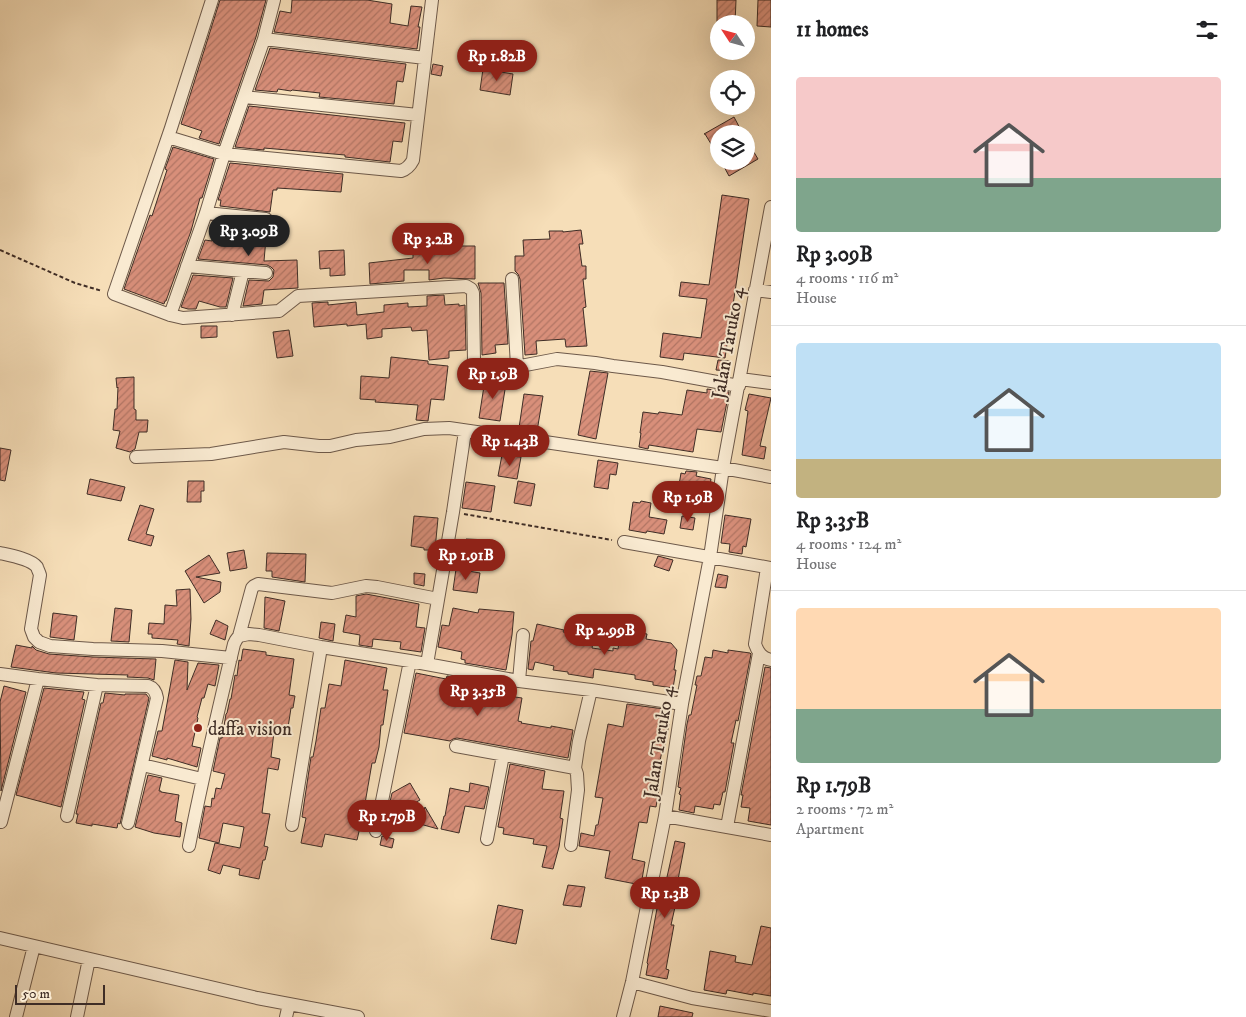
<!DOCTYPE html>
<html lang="en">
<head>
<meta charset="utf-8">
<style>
	:root { --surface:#fff; --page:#f2f2f2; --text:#202124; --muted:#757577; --line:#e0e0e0; --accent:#8f2418 }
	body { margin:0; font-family:"IM FELL DW Pica",serif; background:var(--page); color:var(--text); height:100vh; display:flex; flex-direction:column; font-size:19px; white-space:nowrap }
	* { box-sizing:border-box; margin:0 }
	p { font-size:16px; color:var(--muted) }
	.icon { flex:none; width:28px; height:28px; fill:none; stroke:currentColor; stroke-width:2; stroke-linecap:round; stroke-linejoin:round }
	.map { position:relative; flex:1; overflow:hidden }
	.drawer { display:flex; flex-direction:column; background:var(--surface); width:475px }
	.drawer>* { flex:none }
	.needle { width:32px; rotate:306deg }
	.fabs { position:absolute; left:710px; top:15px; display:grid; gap:10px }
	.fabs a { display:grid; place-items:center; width:45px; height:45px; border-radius:50%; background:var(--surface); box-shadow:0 5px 20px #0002; font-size:25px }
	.scale { position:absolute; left:15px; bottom:12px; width:90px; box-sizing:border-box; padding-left:5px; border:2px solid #3f2d26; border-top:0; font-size:14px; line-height:18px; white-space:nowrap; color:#3f2d26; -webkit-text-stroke:4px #f9ead1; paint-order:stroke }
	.price { position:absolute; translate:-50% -42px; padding:0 11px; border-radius:18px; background:var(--accent); color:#fff; font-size:16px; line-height:32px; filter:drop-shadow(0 1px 2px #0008) }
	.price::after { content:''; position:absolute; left:50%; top:30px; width:15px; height:11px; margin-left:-8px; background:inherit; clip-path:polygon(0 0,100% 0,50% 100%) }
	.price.selected { background:#222; color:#fff }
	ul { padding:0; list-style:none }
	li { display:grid; align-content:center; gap:10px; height:265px; padding:0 25px }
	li+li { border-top:1px solid var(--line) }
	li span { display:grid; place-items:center; height:155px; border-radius:5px; color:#555 }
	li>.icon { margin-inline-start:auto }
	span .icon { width:90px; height:90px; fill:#fffc; stroke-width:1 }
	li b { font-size:21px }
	h2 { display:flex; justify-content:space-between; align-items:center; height:60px; padding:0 25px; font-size:21px }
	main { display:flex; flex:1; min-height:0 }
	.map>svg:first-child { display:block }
</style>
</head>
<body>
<main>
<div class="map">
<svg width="771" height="1017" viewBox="0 0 771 1017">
	<defs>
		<pattern id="building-hatch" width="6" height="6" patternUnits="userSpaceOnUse" patternTransform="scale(1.25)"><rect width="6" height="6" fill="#d88f7a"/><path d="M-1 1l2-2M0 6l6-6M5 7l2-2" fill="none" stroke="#b17564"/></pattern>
	</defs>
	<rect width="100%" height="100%" fill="#f6deb8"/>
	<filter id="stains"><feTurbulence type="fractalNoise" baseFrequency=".004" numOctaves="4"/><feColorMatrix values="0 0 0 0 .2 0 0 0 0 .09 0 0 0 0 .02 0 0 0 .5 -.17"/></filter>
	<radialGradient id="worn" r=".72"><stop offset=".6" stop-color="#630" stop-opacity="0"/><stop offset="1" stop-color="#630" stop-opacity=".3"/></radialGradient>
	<!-- building -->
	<path fill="url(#building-hatch)" stroke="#3f2d26" d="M 220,0 L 266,0 L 256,37 L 219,144 L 199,138 L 202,131 L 181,124 Z
		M 292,0 L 367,0 L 392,4 L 390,23 L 408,26 L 411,6 L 422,7 L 418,27 L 420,27 L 417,49 L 274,32 L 280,11 L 291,13 Z
		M 717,0 L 736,0 L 735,24 L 717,24 Z
		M 758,0 L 771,0 L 771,27 L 757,26 Z
		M 270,48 L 406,64 L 403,82 L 397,81 L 394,104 L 319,97 L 320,93 L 292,90 L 291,91 L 278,89 L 277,92 L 255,90 Z
		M 433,64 L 443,66 L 441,76 L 431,74 Z
		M 483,69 L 513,74 L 510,95 L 480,90 Z
		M 249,106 L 405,123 L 402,142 L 393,141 L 390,162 L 345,157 L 345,155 L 264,148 L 264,150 L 235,147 Z
		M 734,117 L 743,134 L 719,134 L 719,157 L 705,134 L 704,134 Z
		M 746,139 L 758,159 L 729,176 L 721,161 L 746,161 Z
		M 173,147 L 214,159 L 202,198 L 200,198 L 191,231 L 166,301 L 165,301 L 164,304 L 124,289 L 150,215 L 152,216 L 167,170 L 165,169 Z
		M 230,163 L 343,174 L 341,192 L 277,188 L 277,190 L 273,190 L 270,212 L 220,206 L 221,200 L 218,200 Z
		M 722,195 L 749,199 L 725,358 L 684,353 L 683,360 L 660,357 L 663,333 L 701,338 L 707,299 L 679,296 L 681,282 L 709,285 Z
		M 214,222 L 267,227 L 264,261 L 297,260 L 298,288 L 264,290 L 262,304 L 243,306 L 249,280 L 269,281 L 273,277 L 274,270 L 271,267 L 267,265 L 198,259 L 205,240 L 212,241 Z
		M 581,230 L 583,244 L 579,244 L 582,266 L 586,266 L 586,279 L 583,279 L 586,307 L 583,308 L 587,346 L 566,347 L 565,339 L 536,341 L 537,354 L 525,355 L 520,279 L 518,274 L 515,271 L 515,256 L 524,256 L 523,240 L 550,239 L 549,231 L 563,231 L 563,232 Z
		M 413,245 L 426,245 L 426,248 L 459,248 L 459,246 L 475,246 L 475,279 L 444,278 L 429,280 L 429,270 L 404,270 L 404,281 L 370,284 L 369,263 L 413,258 Z
		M 344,250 L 345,275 L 330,276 L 330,268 L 320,269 L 319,251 Z
		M 193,275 L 233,278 L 226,307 L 220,307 L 199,301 L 196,309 L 188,309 L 181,307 Z
		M 478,283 L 504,283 L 508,344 L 495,345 L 496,353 L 482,355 L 481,293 Z
		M 444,295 L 445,305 L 459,304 L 459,306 L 465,305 L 466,350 L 449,351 L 449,358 L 429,360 L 427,330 L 412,331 L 411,327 L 382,329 L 382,337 L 367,339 L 366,324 L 347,326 L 347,324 L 314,327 L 312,303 L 328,302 L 328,305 L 356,302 L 357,315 L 384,312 L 384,305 L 408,303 L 408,307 L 427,306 L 427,296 Z
		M 201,326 L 217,326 L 217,337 L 201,338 Z
		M 289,330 L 293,356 L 277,358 L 273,332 Z
		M 391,357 L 428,361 L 428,364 L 448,366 L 444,400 L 431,399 L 428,421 L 416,420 L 418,405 L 375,402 L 376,400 L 360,399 L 361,376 L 389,378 Z
		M 718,360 L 731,361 L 729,371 L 716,370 Z
		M 590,371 L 608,373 L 596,439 L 578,435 Z
		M 134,377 L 134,409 L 136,410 L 136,420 L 148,420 L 147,432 L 139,432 L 135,449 L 130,452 L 116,448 L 120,431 L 113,430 L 115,409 L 117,409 L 118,387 L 117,388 L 116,378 Z
		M 507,377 L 500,421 L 479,418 L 484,386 L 491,387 L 492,380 Z
		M 707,389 L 729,392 L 721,432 L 697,429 L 693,452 L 649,445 L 648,449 L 639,447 L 641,433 L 640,433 L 643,412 L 658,414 L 659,412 L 682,415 L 687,390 L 707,393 Z
		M 524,394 L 543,396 L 537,431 L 519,428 Z
		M 749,394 L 771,398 L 760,446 L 766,447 L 764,459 L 742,455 L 748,411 L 745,410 Z
		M 0,448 L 11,450 L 5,481 L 0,480 Z
		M 502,455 L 521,457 L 517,479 L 498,476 Z
		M 598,460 L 618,463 L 616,475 L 610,474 L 608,489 L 594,487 Z
		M 686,471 L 697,472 L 696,476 L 711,479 L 709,490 L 679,485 L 681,473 L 685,474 Z
		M 90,479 L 125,487 L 121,501 L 87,494 Z
		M 188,481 L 204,481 L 204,491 L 201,491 L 201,502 L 187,502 Z
		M 518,481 L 535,484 L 531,506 L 514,503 Z
		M 466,482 L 495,486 L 491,512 L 462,508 Z
		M 641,501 L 651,503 L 649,517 L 667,520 L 664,534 L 647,531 L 646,533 L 629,530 L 633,502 L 640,503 Z
		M 140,505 L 154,509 L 146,534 L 154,536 L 151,546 L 128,540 Z
		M 725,515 L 751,519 L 746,547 L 743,546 L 742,554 L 729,552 L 730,544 L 721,543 Z
		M 414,516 L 438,518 L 435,550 L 424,550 L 424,548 L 411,546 Z
		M 682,516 L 695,518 L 693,530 L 680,528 Z
		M 466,539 L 489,540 L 489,554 L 466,552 Z
		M 244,550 L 247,568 L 230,571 L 227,553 Z
		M 267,553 L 306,554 L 305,582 L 272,577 L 272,571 L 266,571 Z
		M 209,555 L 220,573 L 196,577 L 221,582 L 220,592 L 204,603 L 185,571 Z
		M 658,556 L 673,560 L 669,571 L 654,566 Z
		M 456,569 L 480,573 L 477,593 L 453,590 Z
		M 414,573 L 425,574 L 424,586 L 414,584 Z
		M 718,574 L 728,576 L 726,588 L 715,587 Z
		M 190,589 L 191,619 L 189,646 L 177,644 L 178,640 L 152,638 L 152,634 L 148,634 L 149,623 L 164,624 L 165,605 L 177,606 L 176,590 Z
		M 366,594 L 419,604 L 416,627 L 425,628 L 421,652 L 400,649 L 401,642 L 373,639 L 372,647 L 359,645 L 360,635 L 343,632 L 346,615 L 356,617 L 356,596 Z
		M 265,597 L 285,601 L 279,631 L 264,628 Z
		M 115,608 L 132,610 L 129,642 L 111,641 Z
		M 453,608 L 478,613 L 479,609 L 514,612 L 512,635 L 506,670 L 465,663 L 465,660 L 461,659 L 462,652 L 438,647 L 442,625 L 449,626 Z
		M 53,613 L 77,616 L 74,640 L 50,637 Z
		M 216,620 L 228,626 L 225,640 L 210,634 Z
		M 321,622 L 335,624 L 333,641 L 319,638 Z
		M 537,624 L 564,630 L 563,632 L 594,637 L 592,648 L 613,651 L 613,648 L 618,649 L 621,630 L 647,634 L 646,639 L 671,643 L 677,650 L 674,670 L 676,670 L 673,688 L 653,685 L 653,682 L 635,679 L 635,675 L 594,669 L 593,678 L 568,674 L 568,672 L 553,670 L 554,666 L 535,662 L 533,670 L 528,669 L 531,641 L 533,641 Z
		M 16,645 L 32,648 L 32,646 L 36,650 L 49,654 L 93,657 L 156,659 L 154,680 L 148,678 L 127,677 L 128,675 L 56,673 L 11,667 Z
		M 243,649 L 266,652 L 266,655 L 294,659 L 289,695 L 295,696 L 293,708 L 291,708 L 287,734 L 274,732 L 271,757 L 280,759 L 278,770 L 268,768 L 262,813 L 270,814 L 264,846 L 268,847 L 265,860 L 263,860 L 259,879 L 239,875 L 240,869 L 223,865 L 220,874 L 208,870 L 215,843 L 240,848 L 244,827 L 223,823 L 219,843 L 199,838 L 205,806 L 211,807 L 212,798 L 214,799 L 216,788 L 221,789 L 225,774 L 213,771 L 220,738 L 222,738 L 226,714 L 227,713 L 230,699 L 231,699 L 235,675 L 237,676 L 239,660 L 241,661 Z
		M 713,650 L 728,653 L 728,650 L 750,653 L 751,654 L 738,721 L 736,720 L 731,743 L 734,743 L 725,792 L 723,792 L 720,805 L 714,804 L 713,809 L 695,806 L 694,813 L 679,810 L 681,795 L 679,794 L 681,788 L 678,787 L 687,724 L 689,715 L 691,715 L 697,685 L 695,685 L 697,676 L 701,676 L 705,657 L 712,658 Z
		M 175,660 L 188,662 L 187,690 L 198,663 L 219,665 L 215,686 L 208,684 L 204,698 L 202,698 L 197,717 L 198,718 L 192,746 L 201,748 L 197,767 L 167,758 L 167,760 L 152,756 L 158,731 L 162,731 Z
		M 345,660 L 387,668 L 383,690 L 388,690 L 383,725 L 381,725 L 379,747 L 375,763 L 372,763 L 363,815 L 357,840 L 325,834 L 322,847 L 301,843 L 306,818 L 302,817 L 311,757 L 313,757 L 316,741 L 321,708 L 325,708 L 329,684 L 341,686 Z
		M 765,667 L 771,668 L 771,825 L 748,821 L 750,808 L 741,807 L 743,795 L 741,795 Z
		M 416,673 L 446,679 L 447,676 L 504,686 L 502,695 L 522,698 L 518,721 L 522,722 L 521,723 L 551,728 L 551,726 L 573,730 L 568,758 L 457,738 L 453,739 L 450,741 L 404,733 Z
		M 4,686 L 26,692 L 1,791 L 0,702 Z
		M 44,688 L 84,692 L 82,699 L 85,700 L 61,807 L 16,795 Z
		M 105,693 L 125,695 L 125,694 L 146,694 L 149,698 L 120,824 L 118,823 L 117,828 L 92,824 L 92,826 L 76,823 L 78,814 L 76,814 L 101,703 L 103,703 Z
		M 627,704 L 664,709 L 662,723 L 669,724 L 664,749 L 662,751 L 659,766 L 657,766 L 652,788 L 659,789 L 656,807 L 650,806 L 647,823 L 639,822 L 632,859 L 645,862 L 641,885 L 605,878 L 610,851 L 579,846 L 581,833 L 594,836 L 596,825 L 598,825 L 603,798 L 595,797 L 608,724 L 623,727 Z
		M 510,764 L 545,771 L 542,789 L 564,791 L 560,818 L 563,819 L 559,847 L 553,869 L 542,867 L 547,846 L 533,844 L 534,839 L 503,834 L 504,828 L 498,827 Z
		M 148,775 L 162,778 L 159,791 L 161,791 L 161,792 L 179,795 L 175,821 L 182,823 L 180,837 L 154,833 L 135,827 Z
		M 410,783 L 420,800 L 396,813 L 390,802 L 392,793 Z
		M 470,783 L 489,787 L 484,809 L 465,806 L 459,833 L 441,829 L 444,816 L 445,816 L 450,788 L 469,792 Z
		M 425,807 L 438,829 L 420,824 Z
		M 382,836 L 394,839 L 392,848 L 380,845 Z
		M 675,841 L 685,843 L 673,906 L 675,907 L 671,925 L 674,925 L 666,969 L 669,970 L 667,979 L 646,975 L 648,964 L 647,963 L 658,903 L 661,904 Z
		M 568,885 L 585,887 L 581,907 L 563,905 Z
		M 498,905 L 523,910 L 516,944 L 491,939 Z
		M 761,926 L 771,928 L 771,996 L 753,993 L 753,995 L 727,990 L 726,994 L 704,990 L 710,951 L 736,956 L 735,962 L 752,965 Z
		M 660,1006 L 693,1013 L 692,1017 L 658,1017 Z"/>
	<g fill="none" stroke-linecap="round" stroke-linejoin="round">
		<!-- street casing -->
		<g stroke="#6d594a" stroke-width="14">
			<path id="street" d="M 212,0 L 171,128 L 114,294 L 170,315 L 183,318 L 279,311 L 298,296 L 466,286 L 471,289 L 473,293 L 474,362 C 476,369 478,371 484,373 L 557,359 L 595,363 L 613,366 L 662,372 L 739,386
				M 264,39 L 425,58
				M 244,97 L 418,115
				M 168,137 L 224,154 L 401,171 C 407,169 410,166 413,160 L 432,0
				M 206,213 L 266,219
				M 187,266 L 266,273
				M 512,279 L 517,366
				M 755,290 L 771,292
				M 170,315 L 206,213 L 224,154 L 264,39 L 274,0
				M 232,315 L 243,271
				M 740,379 L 771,383
				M 136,457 L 211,454 L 284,442 L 319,446 L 330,446 L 356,440 L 390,437 L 424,429 L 449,428 L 723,468 L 771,477
				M 624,542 L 771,568
				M 0,553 C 9,555 31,559 37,567 C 37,568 40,574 40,575 L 31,629 L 34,637 L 39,642 L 50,646 L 93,649 L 162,651 L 231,658
				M 767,568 L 755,644 C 758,653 762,658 771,660
				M 239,636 L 252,588 L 254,586 L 258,584 L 332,593 L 366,586 L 377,587 L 438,599
				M 427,664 L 453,512 L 465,431
				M 0,674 L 38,679 L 97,685 L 148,686 C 154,688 156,692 157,698 L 128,823
				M 519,681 L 523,635
				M 456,746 L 575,768
				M 142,765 L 202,779
				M 67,816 L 97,685
				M 665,816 L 771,835
				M 1,822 L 38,679
				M 292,825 L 321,647
				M 727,827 L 759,653
				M 376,831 L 410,661
				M 487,839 L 503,755
				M 571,845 L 578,790 L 577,774 L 575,768 L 579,741 L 591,690
				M 189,846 C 202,779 218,711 234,644 L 236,640 L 239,636 L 249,634 L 259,635 L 321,647 L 410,661 L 519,681 L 591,690 L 682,704
				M 0,938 L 257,998 L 358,1017
				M 632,982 L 692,998 L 771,1011
				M 16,1017 L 34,946
				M 77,1017 L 89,959
				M 286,1017 L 289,1004
				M 623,1017 L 632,982 L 665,816 L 682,704 L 710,557 L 723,468 L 771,207"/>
		</g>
		<!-- path -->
		<path stroke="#3f2d26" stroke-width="2" stroke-dasharray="4 2.5" stroke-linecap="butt" d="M 0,250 L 75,283 L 102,291
			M 464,514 L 612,540"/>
		<!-- street -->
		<use href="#street" stroke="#f9ead1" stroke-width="12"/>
	</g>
	<!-- markers -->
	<circle fill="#8f2418" stroke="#f9ead1" stroke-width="2" cx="198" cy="728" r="5"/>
	<g text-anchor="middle" stroke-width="4" stroke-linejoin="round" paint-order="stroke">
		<!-- street labels -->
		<g font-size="19" fill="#3f2d26" stroke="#f9ead1">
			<text transform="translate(727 343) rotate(-80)" y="7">Jalan Taruko 4</text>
			<text transform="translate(658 742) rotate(-81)" y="7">Jalan Taruko 4</text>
		</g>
		<!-- poi labels -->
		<g font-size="19" fill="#3f2d26" stroke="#f9ead1" text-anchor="start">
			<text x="208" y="735">daffa vision</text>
		</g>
	</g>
	<rect width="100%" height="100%" filter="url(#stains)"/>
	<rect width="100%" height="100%" fill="url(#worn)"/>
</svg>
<div class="fabs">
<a><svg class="needle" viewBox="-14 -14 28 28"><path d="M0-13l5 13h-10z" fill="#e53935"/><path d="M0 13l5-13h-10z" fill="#757577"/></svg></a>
<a><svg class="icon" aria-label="locate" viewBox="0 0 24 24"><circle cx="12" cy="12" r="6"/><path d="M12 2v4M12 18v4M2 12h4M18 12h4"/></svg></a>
<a><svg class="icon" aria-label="layers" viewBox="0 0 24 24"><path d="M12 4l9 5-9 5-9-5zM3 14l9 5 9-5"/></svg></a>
</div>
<div class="scale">50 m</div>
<b class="price" style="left:497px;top:82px">Rp 1.82B</b>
<b class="price selected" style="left:249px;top:257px">Rp 3.09B</b>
<b class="price" style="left:428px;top:265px">Rp 3.2B</b>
<b class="price" style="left:493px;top:400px">Rp 1.9B</b>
<b class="price" style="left:510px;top:467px">Rp 1.43B</b>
<b class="price" style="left:688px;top:523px">Rp 1.9B</b>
<b class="price" style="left:466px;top:581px">Rp 1.91B</b>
<b class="price" style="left:605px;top:656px">Rp 2.99B</b>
<b class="price" style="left:478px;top:717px">Rp 3.35B</b>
<b class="price" style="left:387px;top:842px">Rp 1.79B</b>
<b class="price" style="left:665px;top:919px">Rp 1.3B</b>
</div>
<section class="drawer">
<h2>11 homes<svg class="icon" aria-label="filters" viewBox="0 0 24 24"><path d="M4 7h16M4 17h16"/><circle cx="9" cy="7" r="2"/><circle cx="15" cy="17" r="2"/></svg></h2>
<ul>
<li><span style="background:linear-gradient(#f6c9c9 65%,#7fa58c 0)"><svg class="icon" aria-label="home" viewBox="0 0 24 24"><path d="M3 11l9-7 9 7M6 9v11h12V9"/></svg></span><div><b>Rp 3.09B</b><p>4 rooms · 116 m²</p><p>House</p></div></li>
<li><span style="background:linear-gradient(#bfe0f5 75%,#c2b280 0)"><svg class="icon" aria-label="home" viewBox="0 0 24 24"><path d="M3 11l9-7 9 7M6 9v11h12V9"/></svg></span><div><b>Rp 3.35B</b><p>4 rooms · 124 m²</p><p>House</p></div></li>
<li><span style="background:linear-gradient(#ffd9b3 65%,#7fa58c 0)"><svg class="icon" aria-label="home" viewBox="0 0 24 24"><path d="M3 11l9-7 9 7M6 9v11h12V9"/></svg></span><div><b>Rp 1.79B</b><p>2 rooms · 72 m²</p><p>Apartment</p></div></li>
</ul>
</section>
</main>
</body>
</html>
